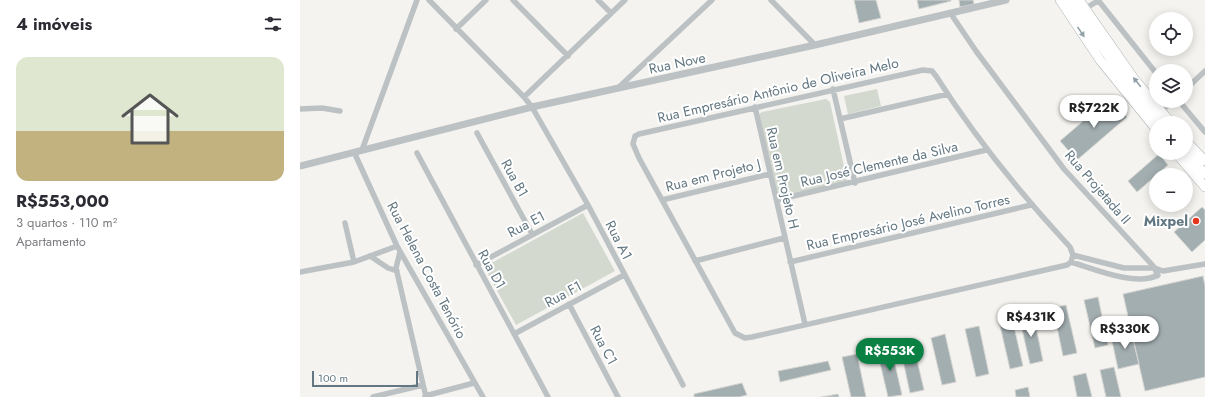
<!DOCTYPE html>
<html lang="pt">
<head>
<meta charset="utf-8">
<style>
	:root { --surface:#fff; --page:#f2f2f3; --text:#2b2b33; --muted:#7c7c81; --line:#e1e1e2; --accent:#0b8043 }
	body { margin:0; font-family:Jost,sans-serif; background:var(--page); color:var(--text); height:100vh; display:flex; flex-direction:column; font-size:15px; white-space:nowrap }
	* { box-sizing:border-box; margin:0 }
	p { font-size:13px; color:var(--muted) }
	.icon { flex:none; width:22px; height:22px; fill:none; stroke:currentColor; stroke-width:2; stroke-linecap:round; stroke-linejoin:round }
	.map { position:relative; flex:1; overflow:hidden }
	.drawer { display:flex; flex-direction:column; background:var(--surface); width:300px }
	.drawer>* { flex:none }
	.fabs { position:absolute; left:849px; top:12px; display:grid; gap:8px }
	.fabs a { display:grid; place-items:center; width:44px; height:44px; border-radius:50%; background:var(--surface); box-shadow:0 2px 10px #0003; font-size:20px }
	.scale { position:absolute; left:12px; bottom:10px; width:106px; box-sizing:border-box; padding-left:4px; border:2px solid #627781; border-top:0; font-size:11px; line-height:14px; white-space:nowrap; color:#627781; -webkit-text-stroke:3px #fff; paint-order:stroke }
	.price { position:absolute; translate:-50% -34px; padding:0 9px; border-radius:14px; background:#fff; color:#222; font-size:13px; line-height:26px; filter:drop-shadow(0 1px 2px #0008) }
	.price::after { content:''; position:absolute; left:50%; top:24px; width:12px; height:9px; margin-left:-6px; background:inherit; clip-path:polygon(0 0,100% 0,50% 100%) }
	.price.on { background:var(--accent); color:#fff }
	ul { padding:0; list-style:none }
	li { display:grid; align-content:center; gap:8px; height:212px; padding:0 16px }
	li+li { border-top:1px solid var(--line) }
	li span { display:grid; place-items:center; height:124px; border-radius:12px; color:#555 }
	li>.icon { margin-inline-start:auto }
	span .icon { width:72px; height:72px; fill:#fffc; stroke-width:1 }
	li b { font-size:17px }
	h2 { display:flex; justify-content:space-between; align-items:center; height:48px; padding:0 16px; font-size:17px }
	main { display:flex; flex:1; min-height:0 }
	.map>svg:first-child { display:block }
</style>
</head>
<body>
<main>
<section class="drawer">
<h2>4 imóveis<svg class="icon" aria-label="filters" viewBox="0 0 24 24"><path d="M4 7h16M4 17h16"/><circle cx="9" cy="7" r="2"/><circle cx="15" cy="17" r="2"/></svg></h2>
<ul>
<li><span style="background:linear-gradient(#dfe7d0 60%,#c2b280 0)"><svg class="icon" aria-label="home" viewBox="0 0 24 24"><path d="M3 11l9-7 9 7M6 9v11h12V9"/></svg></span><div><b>R$553,000</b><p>3 quartos · 110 m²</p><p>Apartamento</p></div></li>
</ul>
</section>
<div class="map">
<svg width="905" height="397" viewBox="0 0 905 397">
	<rect width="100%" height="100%" fill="#f4f3ef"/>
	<!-- green -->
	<path fill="#d3d9cf" d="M 577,89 L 581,106 L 548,114 L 544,96 Z
		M 526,99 L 530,102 L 547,180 L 543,185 L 481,199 L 475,196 L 458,115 L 462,112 Z
		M 283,213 L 315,271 L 216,325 L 184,267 Z"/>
	<!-- building -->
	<path fill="#a3aeb1" stroke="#d5d5d2" d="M 554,0 L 576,0 L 581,18 L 559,23 Z
		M 617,0 L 651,0 L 651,1 L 619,9 Z
		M 659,0 L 673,0 L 674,4 L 660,7 Z
		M 810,98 L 827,117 L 777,160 L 760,141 Z
		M 859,154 L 868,165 L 837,192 L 828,181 Z
		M 902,207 L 905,210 L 905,240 L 892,252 L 874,232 Z
		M 903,276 L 905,286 L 905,377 L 845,391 L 823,294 Z
		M 798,297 L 808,345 L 795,348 L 784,300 Z
		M 766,305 L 777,353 L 763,356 L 753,308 Z
		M 733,313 L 743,361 L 730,364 L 719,316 Z
		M 712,318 L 723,366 L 710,369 L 699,321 Z
		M 679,326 L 689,374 L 676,377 L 665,329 Z
		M 831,331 L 839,364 L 818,369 L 811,336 Z
		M 645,334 L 656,382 L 642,385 L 631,338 Z
		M 613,343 L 624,390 L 610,393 L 600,346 Z
		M 591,347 L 602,395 L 588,397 L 577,350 Z
		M 557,354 L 566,397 L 551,397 L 542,357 Z
		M 528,361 L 531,370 L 480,382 L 478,371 Z
		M 814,367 L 821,397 L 806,397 L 800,370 Z
		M 786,373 L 792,397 L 777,397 L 773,376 Z
		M 442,383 L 447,395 L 439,397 L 394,397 L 394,394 Z
		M 728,387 L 730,397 L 716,397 L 715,390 Z
		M 538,394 L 539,397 L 521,397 Z"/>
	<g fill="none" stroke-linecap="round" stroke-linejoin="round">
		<!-- primary casing -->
		<g stroke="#aeb4b7" stroke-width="10">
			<path id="primary" d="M 760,0 L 800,60 L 856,129
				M 769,0 L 829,85 L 859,123
				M 779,0 L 835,80 L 871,123
				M 886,141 L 905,161
				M 876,153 L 905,187
				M 886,153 L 905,174"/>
		</g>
		<!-- minor -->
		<path stroke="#bcc2c4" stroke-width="5.5" d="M 129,0 L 224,97 L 232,107 L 288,205 L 383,385
			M 213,0 L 268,56
			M 298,0 L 311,13
			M 471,0 L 515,45
			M 798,0 L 856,73
			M 785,9 L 799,0
			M 651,14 L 676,51 L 764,169 L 855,268 L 857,276
			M 156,29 L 186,0
			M 623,70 L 632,71 L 636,76 C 676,139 719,192 770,247 L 773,255 L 771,262 L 767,265 L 452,337 L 445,338 L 435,333 L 339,158 L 333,144 L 335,136 L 339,134 Z
			M 318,88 L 412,0
			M 533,89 L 555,183
			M 886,89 L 905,71
			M 224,97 L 325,0
			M 879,101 L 905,132
			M 455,107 L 505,324
			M 0,109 L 22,108 L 40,111
			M 861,111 L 873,101
			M 540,119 L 648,94
			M 177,133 L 232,234
			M 62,150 L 117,0
			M 54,152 L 97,246 L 183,397
			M 117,153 L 248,397
			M 362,200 L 470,174
			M 477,200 L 686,150
			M 45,223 L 54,262
			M 100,252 L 96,268 L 126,397
			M 773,255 L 824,268 L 855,268 L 863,271 L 905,264
			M 70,256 L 88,268 L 97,271
			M 395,261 L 484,238
			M 490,262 L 731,205
			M 771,262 C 794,269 836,287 858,275
			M 176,265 L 288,205
			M 0,272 L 54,262 L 97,246
			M 269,304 L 318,397
			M 214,334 L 324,275
			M 125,396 L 174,383
			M 73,397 L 123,385"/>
		<!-- tertiary -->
		<path stroke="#bcc2c4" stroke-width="7" d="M 0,166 L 232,107 L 515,45 L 706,0"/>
		<!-- primary -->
		<use href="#primary" stroke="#fff" stroke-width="9"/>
	</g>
	<!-- one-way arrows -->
	<defs><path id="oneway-solid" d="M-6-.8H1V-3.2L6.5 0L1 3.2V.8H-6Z"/></defs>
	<g fill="#91a0a7">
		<use href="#oneway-solid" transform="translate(781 32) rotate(56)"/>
		<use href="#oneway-solid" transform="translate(837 82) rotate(-129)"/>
	</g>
	<!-- markers -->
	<circle fill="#e4361f" stroke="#fff" stroke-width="1.5" cx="896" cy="221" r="4"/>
	<g text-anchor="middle" stroke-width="4" stroke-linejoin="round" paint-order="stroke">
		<!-- street labels -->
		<g font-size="14" fill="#627781" stroke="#fff">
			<text transform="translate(377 63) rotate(-12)" y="5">Rua Nove</text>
			<text transform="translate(478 90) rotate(-13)" y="5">Rua Empresário Antônio de Oliveira Melo</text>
			<text transform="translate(579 164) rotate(-13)" y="5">Rua José Clemente da Silva</text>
			<text transform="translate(413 175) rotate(-14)" y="5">Rua em Projeto J</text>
			<text transform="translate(215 178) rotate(61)" y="5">Rua B1</text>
			<text transform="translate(483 178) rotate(77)" y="5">Rua em Projeto H</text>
			<text transform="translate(798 187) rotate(49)" y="5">Rua Projetada II</text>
			<text transform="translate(608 222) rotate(-13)" y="5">Rua Empresário José Avelino Torres</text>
			<text transform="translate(226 224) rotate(-28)" y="5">Rua E1</text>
			<text transform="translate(319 240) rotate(63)" y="5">Rua A1</text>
			<text transform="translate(192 269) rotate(61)" y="5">Rua D1</text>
			<text transform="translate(127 270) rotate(62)" y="5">Rua Helena Costa Tenório</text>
			<text transform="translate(263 294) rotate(-28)" y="5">Rua F1</text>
			<text transform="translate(304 345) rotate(62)" y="5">Rua C1</text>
		</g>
		<!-- poi labels -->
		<g font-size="14" font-weight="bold" fill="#627781" stroke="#fff" text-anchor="end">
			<text x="888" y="226">Mixpel</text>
		</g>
	</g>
</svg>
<div class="fabs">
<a><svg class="icon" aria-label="locate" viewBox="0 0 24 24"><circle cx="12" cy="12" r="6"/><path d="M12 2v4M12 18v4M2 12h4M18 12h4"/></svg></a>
<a><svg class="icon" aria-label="layers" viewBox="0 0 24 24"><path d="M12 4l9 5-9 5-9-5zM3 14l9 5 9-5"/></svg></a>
<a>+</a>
<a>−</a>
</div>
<div class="scale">100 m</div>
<b class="price" style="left:794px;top:129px">R$722K</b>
<b class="price" style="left:731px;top:338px">R$431K</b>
<b class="price" style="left:825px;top:350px">R$330K</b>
<b class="price on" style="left:590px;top:372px">R$553K</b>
</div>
</main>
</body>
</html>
